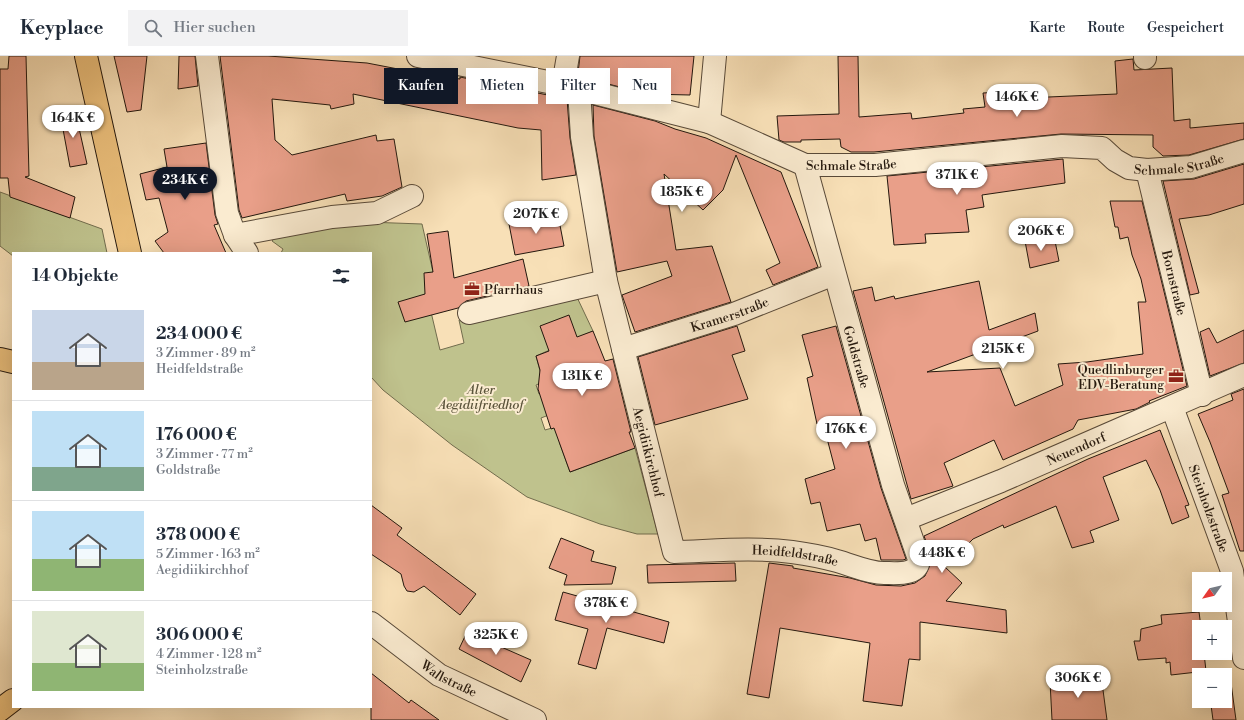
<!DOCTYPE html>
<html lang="de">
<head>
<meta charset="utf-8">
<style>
	:root { --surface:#fff; --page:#f2f2f3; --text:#1f2937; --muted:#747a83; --line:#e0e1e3; --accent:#111827 }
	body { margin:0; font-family:"Libre Bodoni",serif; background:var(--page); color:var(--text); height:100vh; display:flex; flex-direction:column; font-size:15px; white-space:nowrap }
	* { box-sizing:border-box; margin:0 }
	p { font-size:13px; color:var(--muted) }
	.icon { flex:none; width:22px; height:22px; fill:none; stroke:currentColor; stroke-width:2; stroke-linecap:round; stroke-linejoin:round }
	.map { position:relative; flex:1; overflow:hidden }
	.sheet { position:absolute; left:12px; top:196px; width:360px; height:456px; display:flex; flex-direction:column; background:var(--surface); border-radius:0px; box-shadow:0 4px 16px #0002 }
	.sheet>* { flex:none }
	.banner { position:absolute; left:384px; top:12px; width:380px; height:36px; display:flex; gap:8px }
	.needle { width:26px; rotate:236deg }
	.controls { position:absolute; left:1192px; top:516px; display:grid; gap:8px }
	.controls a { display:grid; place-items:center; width:40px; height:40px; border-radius:0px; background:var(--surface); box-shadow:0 4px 16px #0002; font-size:20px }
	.price { position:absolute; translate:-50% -34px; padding:0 9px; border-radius:14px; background:#fff; color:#222; font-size:13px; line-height:26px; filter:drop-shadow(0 1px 2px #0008) }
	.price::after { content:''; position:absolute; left:50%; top:24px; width:12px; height:9px; margin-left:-6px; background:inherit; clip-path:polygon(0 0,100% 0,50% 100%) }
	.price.selected { background:var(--accent); color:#fff }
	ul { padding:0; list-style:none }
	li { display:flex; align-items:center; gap:12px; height:100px; padding:0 20px }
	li+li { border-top:1px solid var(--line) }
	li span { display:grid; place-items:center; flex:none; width:112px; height:80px; border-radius:0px; color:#555 }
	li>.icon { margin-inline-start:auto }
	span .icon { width:48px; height:48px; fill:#fffc; stroke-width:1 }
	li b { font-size:17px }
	h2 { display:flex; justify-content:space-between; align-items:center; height:48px; padding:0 20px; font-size:17px }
	.chip { padding:0 14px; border-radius:0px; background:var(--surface); box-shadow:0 4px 16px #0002; font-size:14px; line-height:36px }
	.chip.selected { background:var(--accent); color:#fff }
	header { display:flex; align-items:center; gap:24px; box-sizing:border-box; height:56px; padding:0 20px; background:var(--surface); border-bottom:1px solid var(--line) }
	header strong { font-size:19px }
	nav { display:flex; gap:22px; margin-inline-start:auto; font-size:14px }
	.search { width:280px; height:36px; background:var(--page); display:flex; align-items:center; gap:10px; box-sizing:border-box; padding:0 14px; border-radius:0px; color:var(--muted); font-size:15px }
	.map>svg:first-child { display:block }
</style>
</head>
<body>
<header>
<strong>Keyplace</strong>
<div class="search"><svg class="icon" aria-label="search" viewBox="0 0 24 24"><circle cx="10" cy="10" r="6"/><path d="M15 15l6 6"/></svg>Hier suchen</div>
<nav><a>Karte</a><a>Route</a><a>Gespeichert</a></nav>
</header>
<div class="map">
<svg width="1244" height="664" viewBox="0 0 1244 664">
	<rect width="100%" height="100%" fill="#f8e0b7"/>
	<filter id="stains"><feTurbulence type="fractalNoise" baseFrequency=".005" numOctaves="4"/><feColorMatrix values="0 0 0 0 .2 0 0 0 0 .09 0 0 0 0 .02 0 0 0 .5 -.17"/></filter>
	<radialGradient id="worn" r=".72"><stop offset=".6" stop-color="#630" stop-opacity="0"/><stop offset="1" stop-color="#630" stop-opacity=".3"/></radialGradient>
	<!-- green -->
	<path fill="#bfc28d" stroke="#716c4d" d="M 0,136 L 102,173 L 107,197 L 13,197 L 13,200 L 0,190 Z
		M 339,165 L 422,168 L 433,216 L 431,256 L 440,294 L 464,287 L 459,264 L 574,235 L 593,275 L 536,300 L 543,326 L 536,329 L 539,338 L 547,335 L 554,357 L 541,362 L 545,374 L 559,370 L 560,388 L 570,416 L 635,392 L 658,478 L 637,478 L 600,468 L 527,441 L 452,389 L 383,334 L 371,321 L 371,197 L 281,197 L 283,193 L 272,185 L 278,178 Z"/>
	<!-- building -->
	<path fill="#e99f89" stroke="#23170d" d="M 9,0 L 26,0 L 29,120 L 25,121 L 75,141 L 70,162 L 10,141 L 8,122 L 0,122 L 0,13 L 8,13 Z
		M 114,0 L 147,0 L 141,54 L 127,56 Z
		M 179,0 L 195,0 L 198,30 L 178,33 Z
		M 220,0 L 268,0 L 367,7 L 429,19 L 460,23 L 460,21 L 567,43 L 570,82 L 576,119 L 542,124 L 541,74 L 518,72 L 353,38 L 354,48 L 331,53 L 330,49 L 272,43 L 275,84 L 292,99 L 376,79 L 377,85 L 394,83 L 402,131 L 382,140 L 347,145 L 345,138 L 242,162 L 239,154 Z
		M 580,0 L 694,0 L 690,39 L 647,38 L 581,21 L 578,17 Z
		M 838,0 L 858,0 L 859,61 L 911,57 L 912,63 L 964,57 L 963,53 L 985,51 L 983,37 L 1003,36 L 1003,43 L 1117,38 L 1115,5 L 1133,3 L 1134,14 L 1172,12 L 1174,65 L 1190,63 L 1190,72 L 1244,67 L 1244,83 L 1189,99 L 1163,100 L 1153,91 L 1153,79 L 1061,78 L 874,96 L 851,96 L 841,91 L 840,83 L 801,84 L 801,86 L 784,86 L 779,84 L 777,60 L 839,58 Z
		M 593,49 L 655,65 L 675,73 L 706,82 L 781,116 L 818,211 L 773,229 L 766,214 L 780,207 L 736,99 L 723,134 L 703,154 L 664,118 L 676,194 L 712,190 L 731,246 L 635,276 L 622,239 L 672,220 L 667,205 L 617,216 L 594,80 Z
		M 75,54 L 87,108 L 70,111 L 60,57 Z
		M 206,87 L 215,159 L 218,168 L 214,169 L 226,197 L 164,197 L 155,185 L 168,176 L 159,142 L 146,144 L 140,118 L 167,111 L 164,93 Z
		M 1063,103 L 1065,127 L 982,139 L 984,151 L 966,154 L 969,176 L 925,178 L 926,187 L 894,189 L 887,120 Z
		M 1244,108 L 1244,148 L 1209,159 L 1179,163 L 1199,237 L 1190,239 L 1163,125 L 1194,123 Z
		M 1110,145 L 1142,145 L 1187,330 L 1149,345 L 1150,346 L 1136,353 L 1078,364 L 1073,373 L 1003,404 L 994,384 L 944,407 L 953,430 L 911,443 L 853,235 L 872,231 L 875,245 L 894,240 L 895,243 L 979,225 L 989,274 L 1035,257 L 1038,275 L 927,316 L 1000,312 L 1015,350 L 1063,329 L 1058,308 L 1087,306 L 1143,298 L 1138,246 L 1146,246 L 1141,223 L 1132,199 L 1128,181 L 1120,183 L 1118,171 L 1115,171 Z
		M 558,159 L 564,190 L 515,199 L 509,168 Z
		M 448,175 L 454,222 L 523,203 L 529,230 L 466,245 L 458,252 L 405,266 L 398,246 L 425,238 L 424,217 L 433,216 L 427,178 Z
		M 1042,181 L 1043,185 L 1055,185 L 1059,205 L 1030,212 L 1025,185 Z
		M 569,259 L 577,281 L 593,275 L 605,305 L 613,303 L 631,376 L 629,376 L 635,392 L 570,416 L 554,372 L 551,373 L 538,333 L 540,314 L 536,300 L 549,295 L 540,270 Z
		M 737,270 L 745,295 L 732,299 L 748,343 L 655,369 L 638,301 Z
		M 836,270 L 881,432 L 906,503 L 903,504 L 881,504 L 876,482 L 865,485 L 860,468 L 827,475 L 820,446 L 811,448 L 805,423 L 835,413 L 823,367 L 817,368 L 807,322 L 813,320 L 802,279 Z
		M 1209,272 L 1217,287 L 1244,274 L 1244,307 L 1210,320 L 1200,276 Z
		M 1244,333 L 1244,495 L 1240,495 L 1222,439 L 1229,437 L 1210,386 L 1198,358 L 1233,344 L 1231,338 Z
		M 1160,374 L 1189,449 L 1185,450 L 1189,461 L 1172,468 L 1160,434 L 1146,404 L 1103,421 L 1119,464 L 1090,475 L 1094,486 L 1072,492 L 1056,450 L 1004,472 L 1003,469 L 973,483 L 945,511 L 962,527 L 946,545 L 1006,554 L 1007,577 L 920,566 L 920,604 L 909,603 L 902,650 L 863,645 L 870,587 L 780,572 L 769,642 L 747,638 L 769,507 L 793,510 L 793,512 L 850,522 L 876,529 L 901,530 L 915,527 L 925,520 L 931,506 L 931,499 L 924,480 L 1088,403 Z
		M 371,449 L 402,472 L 397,479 L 476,538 L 460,559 L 424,530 L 414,536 L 407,535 L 404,530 L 401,518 L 371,498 Z
		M 561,482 L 594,495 L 591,505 L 616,511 L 612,528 L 564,529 L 567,519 L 549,512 Z
		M 735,507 L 736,525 L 648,527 L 647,509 Z
		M 563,536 L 669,566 L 664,587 L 607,572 L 596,613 L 578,608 L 588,573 L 555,564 Z
		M 1199,556 L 1201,571 L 1199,571 L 1199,597 L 1204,597 L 1206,615 L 1171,619 L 1170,606 L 1166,607 L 1166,602 L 1138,604 L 1134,585 L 1140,585 L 1141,573 L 1162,568 L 1161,559 Z
		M 467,576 L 531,604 L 521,626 L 459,593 Z
		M 371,617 L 409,647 L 411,644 L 439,664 L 371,664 Z
		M 1101,619 L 1107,664 L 1052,664 L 1050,625 Z
		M 1231,627 L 1236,664 L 1213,664 L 1211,649 L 1203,650 L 1203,645 L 1225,645 L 1225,628 Z"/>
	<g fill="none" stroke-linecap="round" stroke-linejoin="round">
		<!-- minor casing -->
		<g stroke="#584938" stroke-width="24">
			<g id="minor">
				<path d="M 207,0 L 227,157 L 235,179 L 247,197"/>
				<path id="s1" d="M 418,0 L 563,29 L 709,66 L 805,109 L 875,109 L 1062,90 L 1102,92 L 1115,104 L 1129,112 L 1147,114 L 1191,111 L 1244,95"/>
				<path d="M 1145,0 L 1145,2"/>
				<path d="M 563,29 L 568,0"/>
				<path id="s2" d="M 579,34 L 582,81 L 606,225 L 674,496 C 713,495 753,491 792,496 C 807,498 823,501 837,505 C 852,509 868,517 884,517 C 897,517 918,520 919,503 L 893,429 L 805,109"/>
				<path d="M 709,66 L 715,0"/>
				<path id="s3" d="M 1147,114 L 1202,339"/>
				<path d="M 235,179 L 332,161 L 377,157 L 412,140"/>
				<path d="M 469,257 L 606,225"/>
				<path id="s4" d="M 623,293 L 734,258 L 834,218"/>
				<path id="s5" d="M 1172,351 L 1232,515 L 1244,602"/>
				<path id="s6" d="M 906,463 L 1001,425 L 1244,319"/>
				<path id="s7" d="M 371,567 L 439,619 L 535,664"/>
			</g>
		</g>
		<!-- major casing -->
		<g stroke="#23170d" stroke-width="24">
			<path id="major" d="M 86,0 L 130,197
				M 0,303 L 13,306
				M 0,654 L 13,644"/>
		</g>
		<!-- minor -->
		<use href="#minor" stroke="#faebd0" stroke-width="22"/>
		<!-- major -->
		<use href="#major" stroke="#ecc07c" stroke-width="22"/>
	</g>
	<!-- icons -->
	<defs>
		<g id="office-bare" transform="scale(1.2)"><path d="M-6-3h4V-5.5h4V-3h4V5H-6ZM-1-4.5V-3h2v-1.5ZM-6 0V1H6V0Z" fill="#8f2418" stroke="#faebd0" stroke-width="2.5" paint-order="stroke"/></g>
	</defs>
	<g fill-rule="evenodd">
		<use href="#office-bare" x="472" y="233"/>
		<use href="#office-bare" x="1176" y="320"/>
	</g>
	<g text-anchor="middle" stroke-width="4" stroke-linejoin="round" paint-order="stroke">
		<!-- street labels -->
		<g font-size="13" fill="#23170d" stroke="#faebd0">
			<text dy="5" stroke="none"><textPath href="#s1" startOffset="450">Schmale Straße</textPath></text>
			<text dy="5" stroke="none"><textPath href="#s1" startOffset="786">Schmale Straße</textPath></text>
			<text dy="5" stroke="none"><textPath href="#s3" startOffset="116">Bornstraße</textPath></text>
			<text dy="5" stroke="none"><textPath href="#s4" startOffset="112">Kramerstraße</textPath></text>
			<text transform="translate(857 301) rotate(74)" y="5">Goldstraße</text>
			<text dy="5" stroke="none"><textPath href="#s6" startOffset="184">Neuendorf</textPath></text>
			<text dy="5" stroke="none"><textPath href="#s2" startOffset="369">Aegidiikirchhof</textPath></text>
			<text dy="5" stroke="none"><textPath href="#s5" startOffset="108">Steinholzstraße</textPath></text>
			<text dy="5" stroke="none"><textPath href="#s2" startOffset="594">Heidfeldstraße</textPath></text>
			<text dy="5" stroke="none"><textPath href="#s7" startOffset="96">Wallstraße</textPath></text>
		</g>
		<!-- poi labels -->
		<g font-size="13" fill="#23170d" stroke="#faebd0" text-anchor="start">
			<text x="484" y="238">Pfarrhaus</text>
			<text x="1164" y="318" text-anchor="end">Quedlinburger<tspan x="1164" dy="15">EDV-Beratung</tspan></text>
		</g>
		<!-- park labels -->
		<g font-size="13" font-style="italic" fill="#5a533a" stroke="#faebd0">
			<text x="481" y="338">Alter<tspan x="481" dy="15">Aegidiifriedhof</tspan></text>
		</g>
	</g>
	<rect width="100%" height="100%" filter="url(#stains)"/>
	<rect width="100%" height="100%" fill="url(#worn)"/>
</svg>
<div class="controls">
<a><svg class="needle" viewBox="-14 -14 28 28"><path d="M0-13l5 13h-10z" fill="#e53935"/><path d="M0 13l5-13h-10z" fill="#747a83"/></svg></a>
<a>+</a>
<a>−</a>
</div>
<b class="price" style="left:1017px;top:62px">146K €</b>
<b class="price" style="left:73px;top:83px">164K €</b>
<b class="price" style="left:957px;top:140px">371K €</b>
<b class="price selected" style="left:185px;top:145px">234K €</b>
<b class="price" style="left:682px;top:157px">185K €</b>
<b class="price" style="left:536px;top:179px">207K €</b>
<b class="price" style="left:1041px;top:196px">206K €</b>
<b class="price" style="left:1003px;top:314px">215K €</b>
<b class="price" style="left:582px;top:341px">131K €</b>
<b class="price" style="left:846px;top:394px">176K €</b>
<b class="price" style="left:942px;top:518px">448K €</b>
<b class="price" style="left:606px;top:568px">378K €</b>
<b class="price" style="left:496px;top:600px">325K €</b>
<b class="price" style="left:1078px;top:643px">306K €</b>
<div class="banner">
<a class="chip selected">Kaufen</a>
<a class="chip">Mieten</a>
<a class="chip">Filter</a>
<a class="chip">Neu</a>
</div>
<section class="sheet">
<h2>14 Objekte<svg class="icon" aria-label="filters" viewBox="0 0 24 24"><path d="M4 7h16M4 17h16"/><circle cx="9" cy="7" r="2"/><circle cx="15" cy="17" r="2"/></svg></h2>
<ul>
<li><span style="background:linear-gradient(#c9d6e8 65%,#b9a48a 0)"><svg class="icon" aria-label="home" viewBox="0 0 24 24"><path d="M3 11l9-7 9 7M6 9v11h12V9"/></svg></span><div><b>234 000 €</b><p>3 Zimmer · 89 m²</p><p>Heidfeldstraße</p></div></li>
<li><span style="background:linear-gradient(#bfe0f5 70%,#7fa58c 0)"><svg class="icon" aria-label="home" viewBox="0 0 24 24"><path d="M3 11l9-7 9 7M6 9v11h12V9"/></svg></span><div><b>176 000 €</b><p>3 Zimmer · 77 m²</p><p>Goldstraße</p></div></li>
<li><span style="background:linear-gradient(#bfe0f5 60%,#8fb573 0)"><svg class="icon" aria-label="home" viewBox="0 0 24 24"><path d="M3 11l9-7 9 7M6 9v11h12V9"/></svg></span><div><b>378 000 €</b><p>5 Zimmer · 163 m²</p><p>Aegidiikirchhof</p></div></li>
<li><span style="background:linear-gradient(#dfe7d0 65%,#8fb573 0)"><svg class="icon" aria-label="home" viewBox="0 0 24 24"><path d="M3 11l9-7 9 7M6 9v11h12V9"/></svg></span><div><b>306 000 €</b><p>4 Zimmer · 128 m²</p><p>Steinholzstraße</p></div></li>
</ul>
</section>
</div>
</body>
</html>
